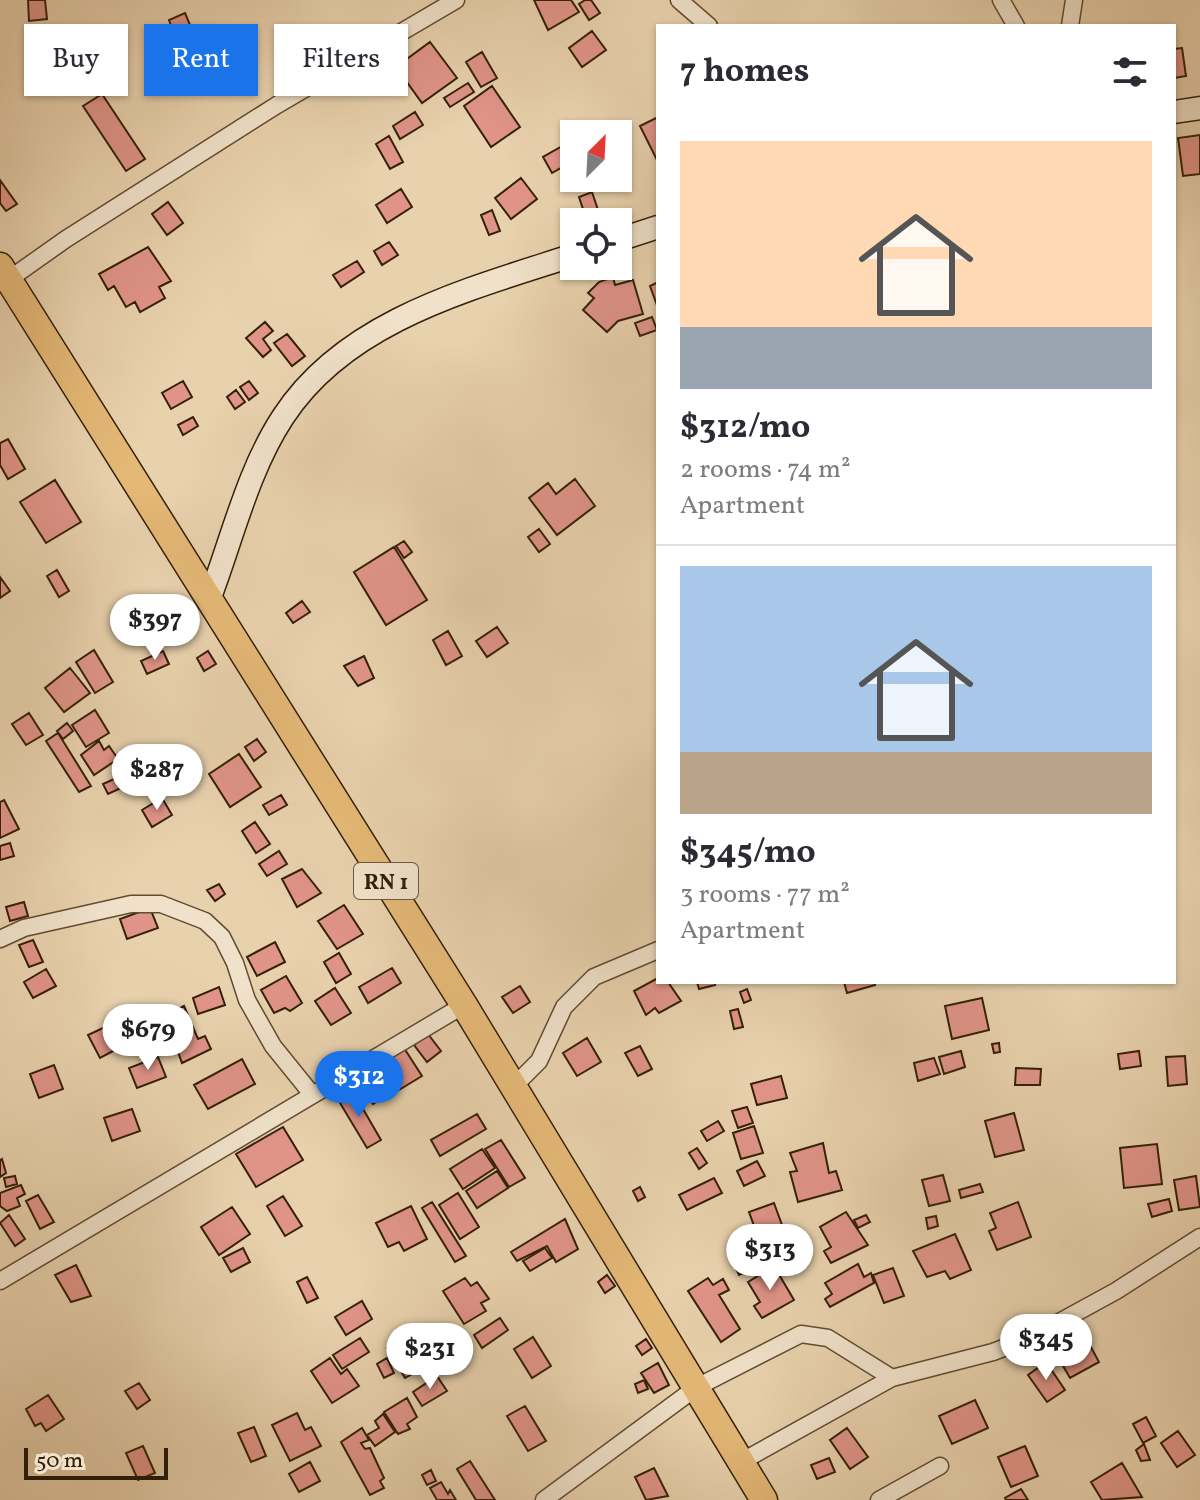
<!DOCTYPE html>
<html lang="en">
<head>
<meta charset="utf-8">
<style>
	:root { --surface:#fff; --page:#f7f7f7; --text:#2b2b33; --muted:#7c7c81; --line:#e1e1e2; --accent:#1a73e8 }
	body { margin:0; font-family:Vollkorn,serif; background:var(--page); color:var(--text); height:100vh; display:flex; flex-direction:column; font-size:30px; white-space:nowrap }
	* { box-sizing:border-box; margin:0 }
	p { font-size:26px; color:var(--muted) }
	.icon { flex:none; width:44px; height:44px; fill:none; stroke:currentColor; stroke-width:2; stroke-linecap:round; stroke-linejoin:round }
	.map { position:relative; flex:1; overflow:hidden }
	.side { position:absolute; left:656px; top:24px; width:520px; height:960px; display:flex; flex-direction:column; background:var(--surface); border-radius:0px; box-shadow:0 2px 6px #0004 }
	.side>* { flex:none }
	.top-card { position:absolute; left:24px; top:24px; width:512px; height:72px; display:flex; gap:16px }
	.needle { width:52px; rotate:24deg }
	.fabs { position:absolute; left:560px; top:120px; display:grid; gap:16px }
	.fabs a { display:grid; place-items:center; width:72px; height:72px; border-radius:0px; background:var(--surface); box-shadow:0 2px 6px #0004; font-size:40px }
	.scale { position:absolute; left:24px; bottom:20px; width:144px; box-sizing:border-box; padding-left:8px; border:4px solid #342008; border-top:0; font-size:22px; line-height:28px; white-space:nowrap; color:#342008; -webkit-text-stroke:6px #f0e1ca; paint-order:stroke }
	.price { position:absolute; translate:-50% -68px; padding:0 18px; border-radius:28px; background:#fff; color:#222; font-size:26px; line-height:52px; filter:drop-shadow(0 2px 4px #0008) }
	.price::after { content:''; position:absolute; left:50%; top:48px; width:24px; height:18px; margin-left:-12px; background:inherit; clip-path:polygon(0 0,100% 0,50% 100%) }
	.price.selected { background:var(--accent); color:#fff }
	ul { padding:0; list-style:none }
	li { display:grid; align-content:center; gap:16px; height:424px; padding:0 24px }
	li+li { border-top:2px solid var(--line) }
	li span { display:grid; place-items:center; height:248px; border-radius:0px; color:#555 }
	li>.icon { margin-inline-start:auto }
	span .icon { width:144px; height:144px; fill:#fffc; stroke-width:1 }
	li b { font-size:34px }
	h2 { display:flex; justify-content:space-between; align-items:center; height:96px; padding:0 24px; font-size:34px }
	.tag { padding:0 28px; border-radius:0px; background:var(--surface); box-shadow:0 2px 6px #0004; font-size:28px; line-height:72px }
	.tag.selected { background:var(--accent); color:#fff }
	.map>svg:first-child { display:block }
</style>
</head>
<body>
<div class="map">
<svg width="1200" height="1500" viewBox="0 0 1200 1500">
	<rect width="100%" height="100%" fill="#e8d1ad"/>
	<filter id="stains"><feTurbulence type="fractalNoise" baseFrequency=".0025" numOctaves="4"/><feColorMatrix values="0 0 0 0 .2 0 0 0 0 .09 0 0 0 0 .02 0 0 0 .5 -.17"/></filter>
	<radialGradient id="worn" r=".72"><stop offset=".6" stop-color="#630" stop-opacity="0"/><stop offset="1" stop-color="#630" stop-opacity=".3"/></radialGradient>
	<!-- building -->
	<path fill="#e09488" stroke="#342008" stroke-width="2" d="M 28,0 L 45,0 L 47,19 L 29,21 Z
		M 534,0 L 571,0 L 579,12 L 548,30 Z
		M 585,0 L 591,0 L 600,13 L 589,20 L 579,4 Z
		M 185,13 L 195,37 L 178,44 L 169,20 Z
		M 592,31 L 606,50 L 582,67 L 569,48 Z
		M 430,42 L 457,78 L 422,103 L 396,67 Z
		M 1182,48 L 1186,76 L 1174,78 L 1174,49 Z
		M 482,52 L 497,78 L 481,87 L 466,62 Z
		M 468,83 L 474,92 L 450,107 L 444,98 Z
		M 492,86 L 520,127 L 491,147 L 464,106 Z
		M 102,94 L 145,159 L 126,171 L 83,106 Z
		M 415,112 L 423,125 L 400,139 L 393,126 Z
		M 656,118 L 658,122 L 658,162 L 640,126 Z
		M 1200,135 L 1200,174 L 1183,176 L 1178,138 Z
		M 389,136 L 403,162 L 390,169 L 376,144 Z
		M 564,145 L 573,161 L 552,173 L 543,157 Z
		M 521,178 L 537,199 L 511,219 L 495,198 Z
		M 0,180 L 17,204 L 6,211 L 0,203 Z
		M 401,189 L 412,207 L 387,223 L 376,205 Z
		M 592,192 L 599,213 L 586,218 L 579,197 Z
		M 168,202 L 183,223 L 167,235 L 152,214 Z
		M 492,210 L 500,231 L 489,235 L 481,215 Z
		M 389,242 L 398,255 L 382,265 L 374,251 Z
		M 148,247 L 171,281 L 159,287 L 165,298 L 140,312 L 135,302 L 126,307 L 114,286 L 108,290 L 99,274 Z
		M 357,261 L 364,272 L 341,287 L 333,275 Z
		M 613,277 L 615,285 L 633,280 L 643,314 L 618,321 L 607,332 L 583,310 L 594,298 L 588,293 L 599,282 Z
		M 658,282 L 658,308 L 650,286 Z
		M 652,317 L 657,330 L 640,336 L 635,323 Z
		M 265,322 L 273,331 L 263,339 L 271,350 L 263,357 L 246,338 Z
		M 287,334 L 305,356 L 292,366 L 274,343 Z
		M 183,381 L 192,397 L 171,409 L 162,393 Z
		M 249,381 L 258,393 L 249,400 L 240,387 Z
		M 236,390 L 245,402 L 235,409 L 227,397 Z
		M 193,417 L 198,426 L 183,435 L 178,425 Z
		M 8,439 L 25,469 L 8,479 L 0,465 L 0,443 Z
		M 575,479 L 595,506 L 557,535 L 529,498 L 548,483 L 556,494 Z
		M 55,480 L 81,522 L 46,543 L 20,502 Z
		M 539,529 L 550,544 L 539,552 L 528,537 Z
		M 404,541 L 412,552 L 404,558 L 396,546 Z
		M 394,547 L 427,600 L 386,625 L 354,572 Z
		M 57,570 L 69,591 L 59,597 L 47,576 Z
		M 0,577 L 10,591 L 0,598 Z
		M 302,601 L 310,612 L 293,623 L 286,613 Z
		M 497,627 L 508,643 L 487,657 L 476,641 Z
		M 448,631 L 462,656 L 446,665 L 433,640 Z
		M 94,650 L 113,682 L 95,693 L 76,662 Z
		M 163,651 L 169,664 L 147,674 L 141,661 Z
		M 208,651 L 216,664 L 204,671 L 197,658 Z
		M 364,656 L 374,678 L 358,686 L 344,666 Z
		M 70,668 L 90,693 L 64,712 L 45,688 Z
		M 95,710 L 109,733 L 86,747 L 72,725 Z
		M 29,713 L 43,735 L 26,745 L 12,724 Z
		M 67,723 L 73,731 L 63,739 L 57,731 Z
		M 58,733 L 91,786 L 79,792 L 46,741 Z
		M 257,739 L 266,752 L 254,761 L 245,747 Z
		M 99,741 L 104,750 L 109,746 L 118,759 L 94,775 L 81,755 Z
		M 239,754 L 261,787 L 230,807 L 209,774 Z
		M 127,773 L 132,783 L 108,794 L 103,784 Z
		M 281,795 L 287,805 L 269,815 L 263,805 Z
		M 162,798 L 172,815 L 152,827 L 142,810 Z
		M 4,800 L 19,829 L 0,838 L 0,802 Z
		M 255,822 L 270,844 L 256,853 L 242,831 Z
		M 10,843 L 14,856 L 0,860 L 0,846 Z
		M 279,851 L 287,864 L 267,876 L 259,864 Z
		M 302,869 L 321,893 L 297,907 L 282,879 Z
		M 219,884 L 225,894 L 215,901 L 207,890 Z
		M 24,902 L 28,916 L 10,921 L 6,907 Z
		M 344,905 L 363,934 L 337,949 L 318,921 Z
		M 150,908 L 158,928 L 127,939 L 120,919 Z
		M 33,940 L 43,962 L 29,967 L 19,945 Z
		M 275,942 L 285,962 L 257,976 L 247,957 Z
		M 339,953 L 351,974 L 336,983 L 324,962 Z
		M 392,968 L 401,983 L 368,1003 L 359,987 Z
		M 46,969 L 56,986 L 33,998 L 24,982 Z
		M 286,976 L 302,1003 L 290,1011 L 285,1008 L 274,1013 L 261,990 Z
		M 658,978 L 658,982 L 668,982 L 681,1001 L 659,1013 L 655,1008 L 646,1015 L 634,991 Z
		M 697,982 L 714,982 L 715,985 L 699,989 Z
		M 844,982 L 874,982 L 875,985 L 847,993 Z
		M 520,986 L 530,1002 L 513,1013 L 502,997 Z
		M 219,987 L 225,1005 L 198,1014 L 193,998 Z
		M 335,988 L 351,1013 L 331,1025 L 315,1001 Z
		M 747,989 L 751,1000 L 744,1003 L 740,992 Z
		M 982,998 L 989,1030 L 952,1039 L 945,1006 Z
		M 184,1006 L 198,1039 L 205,1036 L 211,1049 L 182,1063 L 165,1016 Z
		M 738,1009 L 743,1027 L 734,1029 L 730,1011 Z
		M 105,1027 L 117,1049 L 100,1058 L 88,1035 Z
		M 428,1034 L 441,1051 L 427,1062 L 414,1045 Z
		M 587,1038 L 601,1062 L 577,1076 L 563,1053 Z
		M 999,1043 L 1000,1052 L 994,1053 L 992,1044 Z
		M 640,1046 L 652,1069 L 638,1076 L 625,1053 Z
		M 404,1048 L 422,1076 L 394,1093 L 376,1066 Z
		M 961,1051 L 965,1067 L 944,1074 L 939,1057 Z
		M 1139,1051 L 1141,1066 L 1120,1069 L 1118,1054 Z
		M 1185,1056 L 1187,1084 L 1168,1086 L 1166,1057 Z
		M 158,1057 L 166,1077 L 137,1088 L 129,1068 Z
		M 934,1058 L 940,1074 L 918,1081 L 914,1063 Z
		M 242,1059 L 255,1084 L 208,1109 L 194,1085 Z
		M 54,1065 L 63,1089 L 39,1098 L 30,1074 Z
		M 371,1066 L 390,1093 L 373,1104 L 355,1077 Z
		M 1016,1068 L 1041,1069 L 1040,1085 L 1015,1085 Z
		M 781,1076 L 787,1098 L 757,1105 L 751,1084 Z
		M 352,1090 L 381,1140 L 367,1148 L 337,1098 Z
		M 747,1107 L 753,1123 L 738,1128 L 732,1111 Z
		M 132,1109 L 140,1131 L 112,1141 L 104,1118 Z
		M 1014,1113 L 1024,1150 L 995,1157 L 985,1121 Z
		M 477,1114 L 486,1129 L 440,1156 L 431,1140 Z
		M 718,1121 L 724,1131 L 707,1141 L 701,1131 Z
		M 754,1126 L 763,1153 L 741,1159 L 733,1133 Z
		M 283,1127 L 303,1160 L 256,1187 L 236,1154 Z
		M 501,1140 L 525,1178 L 509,1187 L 485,1149 Z
		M 823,1143 L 829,1173 L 836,1171 L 842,1190 L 798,1202 L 790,1172 L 797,1171 L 790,1153 Z
		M 1157,1144 L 1162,1184 L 1124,1188 L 1120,1148 Z
		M 697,1148 L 707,1163 L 699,1169 L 689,1153 Z
		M 482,1149 L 495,1168 L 463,1189 L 450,1169 Z
		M 2,1159 L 6,1173 L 0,1177 L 0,1160 Z
		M 757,1161 L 765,1176 L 744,1186 L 737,1171 Z
		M 497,1171 L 508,1188 L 477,1208 L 466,1191 Z
		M 943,1175 L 950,1201 L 929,1206 L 922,1180 Z
		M 15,1176 L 17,1184 L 6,1187 L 4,1178 Z
		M 1196,1176 L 1200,1207 L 1179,1210 L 1174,1180 Z
		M 714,1178 L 722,1193 L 687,1210 L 679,1195 Z
		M 980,1184 L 983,1192 L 961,1198 L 959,1190 Z
		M 21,1185 L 25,1194 L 17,1198 L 20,1206 L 7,1211 L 0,1206 L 0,1193 Z
		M 640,1187 L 645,1197 L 638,1201 L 633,1191 Z
		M 458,1193 L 479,1227 L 460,1239 L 439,1205 Z
		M 38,1195 L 54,1222 L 40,1229 L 26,1201 Z
		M 283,1196 L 302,1226 L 285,1236 L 267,1206 Z
		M 1169,1199 L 1172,1211 L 1152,1217 L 1148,1204 Z
		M 432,1202 L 466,1256 L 455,1262 L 422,1208 Z
		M 1018,1202 L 1031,1237 L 997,1250 L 989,1231 L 996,1228 L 990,1213 Z
		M 774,1203 L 786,1236 L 761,1245 L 749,1212 Z
		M 411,1206 L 427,1239 L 404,1251 L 399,1242 L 388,1247 L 376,1223 Z
		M 232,1207 L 250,1234 L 219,1255 L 201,1227 Z
		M 846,1212 L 868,1245 L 831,1263 L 824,1251 L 831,1247 L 820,1227 Z
		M 9,1215 L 25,1239 L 15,1246 L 0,1223 Z
		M 866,1215 L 870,1222 L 858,1228 L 854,1220 Z
		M 936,1216 L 938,1226 L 928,1229 L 926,1218 Z
		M 565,1219 L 578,1249 L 556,1262 L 547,1246 L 517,1261 L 511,1252 Z
		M 955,1234 L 971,1270 L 950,1279 L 945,1271 L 927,1277 L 913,1251 Z
		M 774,1246 L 780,1257 L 739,1275 L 734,1264 Z
		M 243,1248 L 250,1262 L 231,1272 L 223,1258 Z
		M 545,1248 L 552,1258 L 530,1271 L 523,1261 Z
		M 858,1264 L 864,1277 L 871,1273 L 874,1283 L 830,1307 L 825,1299 L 832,1294 L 825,1283 Z
		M 76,1265 L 91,1296 L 71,1302 L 55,1275 Z
		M 774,1266 L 794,1300 L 762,1318 L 754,1306 L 760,1302 L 748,1282 Z
		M 893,1268 L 904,1296 L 884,1303 L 873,1275 Z
		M 607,1275 L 615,1286 L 605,1293 L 598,1282 Z
		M 307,1277 L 318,1298 L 307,1303 L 297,1282 Z
		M 465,1278 L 471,1286 L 477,1282 L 489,1299 L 481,1303 L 486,1311 L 464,1324 L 443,1291 Z
		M 708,1278 L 713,1285 L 723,1279 L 729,1290 L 719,1295 L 740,1329 L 721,1342 L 688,1291 Z
		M 362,1301 L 372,1319 L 346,1335 L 335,1317 Z
		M 500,1318 L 508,1330 L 482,1348 L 474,1335 Z
		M 414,1332 L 432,1363 L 405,1378 L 387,1348 Z
		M 1085,1336 L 1099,1362 L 1070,1378 L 1055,1352 Z
		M 533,1337 L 551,1366 L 532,1378 L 514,1349 Z
		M 360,1338 L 369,1352 L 342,1369 L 333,1355 Z
		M 646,1339 L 652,1348 L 642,1355 L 636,1346 Z
		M 330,1358 L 341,1374 L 347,1369 L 359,1386 L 332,1403 L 311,1371 Z
		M 387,1358 L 394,1373 L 384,1378 L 377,1364 Z
		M 1046,1362 L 1065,1390 L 1047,1402 L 1028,1375 Z
		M 658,1363 L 669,1385 L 654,1393 L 641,1373 Z
		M 437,1376 L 447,1391 L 422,1406 L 413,1392 Z
		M 644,1380 L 648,1389 L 638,1393 L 635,1384 Z
		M 139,1383 L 150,1400 L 137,1409 L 125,1391 Z
		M 48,1395 L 64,1419 L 46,1431 L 41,1423 L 35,1426 L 26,1409 Z
		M 407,1398 L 417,1417 L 407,1424 L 410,1429 L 398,1434 L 384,1412 Z
		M 975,1400 L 988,1428 L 952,1444 L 939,1416 Z
		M 525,1406 L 546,1441 L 528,1451 L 507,1416 Z
		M 297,1413 L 305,1430 L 311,1427 L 321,1446 L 290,1461 L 272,1425 Z
		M 383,1414 L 395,1432 L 375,1446 L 367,1435 L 379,1428 L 375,1421 Z
		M 1146,1417 L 1156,1436 L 1143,1443 L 1133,1424 Z
		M 254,1427 L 266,1456 L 251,1462 L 238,1433 Z
		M 362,1428 L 369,1440 L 361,1443 L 365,1449 L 370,1448 L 384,1478 L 380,1481 L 384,1488 L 370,1495 L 341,1442 Z
		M 847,1428 L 868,1457 L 850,1469 L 830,1440 Z
		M 1178,1431 L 1195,1455 L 1177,1467 L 1161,1443 Z
		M 1144,1444 L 1150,1460 L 1141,1461 L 1136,1450 Z
		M 143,1446 L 155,1473 L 138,1480 L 126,1453 Z
		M 1025,1446 L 1038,1476 L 1011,1487 L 998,1457 Z
		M 829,1458 L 835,1472 L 817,1479 L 811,1465 Z
		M 470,1461 L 495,1500 L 476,1500 L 457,1469 Z
		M 310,1462 L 320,1481 L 299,1492 L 289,1474 Z
		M 1122,1463 L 1142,1497 L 1102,1500 L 1091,1482 Z
		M 654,1468 L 668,1496 L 646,1500 L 635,1477 Z
		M 431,1470 L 436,1481 L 427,1485 L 422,1475 Z
		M 441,1482 L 448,1494 L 450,1490 L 456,1500 L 437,1500 L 430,1488 Z
		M 1021,1489 L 1028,1500 L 1006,1500 L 1005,1498 Z"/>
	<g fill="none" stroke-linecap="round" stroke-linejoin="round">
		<!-- street casing -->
		<g stroke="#614c31" stroke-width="19">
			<path id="street" d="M 679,0 L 709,26
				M 1001,0 L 1016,26
				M 1070,26 L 1074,0
				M 8,280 L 66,239 L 277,105 L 456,0
				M 0,939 L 24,928 L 131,904 L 161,904 L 205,921 L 222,937 L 235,963 L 247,1000 L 273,1046 L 311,1093
				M 514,1086 L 539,1061 L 564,1007 L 594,977 L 658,950
				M 0,1281 L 464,1005
				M 739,1463 L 892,1378 L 993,1352 L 1030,1338 L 1116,1291 L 1200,1237
				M 544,1500 L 697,1387 L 801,1334 L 828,1338 L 892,1378
				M 879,1500 L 940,1466"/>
		</g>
		<!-- secondary casing -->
		<g stroke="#342008" stroke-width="25">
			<path id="secondary" d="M 1174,112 L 1200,108
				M 618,240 L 658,227
				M 210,597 C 232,539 248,470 283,417 C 346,320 470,289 574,255"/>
		</g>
		<!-- primary casing -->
		<g stroke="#342008" stroke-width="29">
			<path id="primary" d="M 0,266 L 464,1005 L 764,1500"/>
		</g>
		<!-- street -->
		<use href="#street" stroke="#f0e1ca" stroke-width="16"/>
		<!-- secondary -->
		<use href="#secondary" stroke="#f0e1ca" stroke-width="22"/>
		<!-- primary -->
		<use href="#primary" stroke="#e4b876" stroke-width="26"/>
	</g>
	<g text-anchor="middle" stroke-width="6" stroke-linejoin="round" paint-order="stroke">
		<!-- shield labels -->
		<rect fill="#f0e1ca" stroke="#6c5a42" stroke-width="2" x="354" y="863" width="64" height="36" rx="6"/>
		<g font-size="22" font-weight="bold" fill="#342008">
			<text x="386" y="889">RN 1</text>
		</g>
	</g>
	<rect width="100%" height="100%" filter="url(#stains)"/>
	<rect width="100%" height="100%" fill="url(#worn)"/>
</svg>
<div class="fabs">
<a><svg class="needle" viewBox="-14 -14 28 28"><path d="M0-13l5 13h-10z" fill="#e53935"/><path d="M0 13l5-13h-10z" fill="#7c7c81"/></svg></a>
<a><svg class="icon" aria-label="locate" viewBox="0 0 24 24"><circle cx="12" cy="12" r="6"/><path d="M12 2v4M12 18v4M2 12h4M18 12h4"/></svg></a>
</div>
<div class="scale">50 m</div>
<b class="price" style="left:155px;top:662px">$397</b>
<b class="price" style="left:157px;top:812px">$287</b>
<b class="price" style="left:148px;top:1072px">$679</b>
<b class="price selected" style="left:359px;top:1119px">$312</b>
<b class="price" style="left:770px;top:1292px">$313</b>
<b class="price" style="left:1046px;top:1382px">$345</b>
<b class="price" style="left:430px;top:1391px">$231</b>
<div class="top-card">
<a class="tag">Buy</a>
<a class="tag selected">Rent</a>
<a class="tag">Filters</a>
</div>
<section class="side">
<h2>7 homes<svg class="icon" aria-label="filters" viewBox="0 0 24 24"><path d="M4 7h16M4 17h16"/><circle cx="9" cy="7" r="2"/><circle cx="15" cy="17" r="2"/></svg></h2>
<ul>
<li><span style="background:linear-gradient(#ffd9b3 75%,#9aa5b1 0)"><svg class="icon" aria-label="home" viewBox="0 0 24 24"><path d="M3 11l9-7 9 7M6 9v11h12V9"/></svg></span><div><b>$312/mo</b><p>2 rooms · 74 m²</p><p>Apartment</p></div></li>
<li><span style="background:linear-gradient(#a9c7e8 75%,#b9a48a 0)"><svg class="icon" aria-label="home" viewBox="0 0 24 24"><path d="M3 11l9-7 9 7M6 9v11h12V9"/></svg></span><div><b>$345/mo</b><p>3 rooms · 77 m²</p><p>Apartment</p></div></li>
</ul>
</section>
</div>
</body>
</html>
